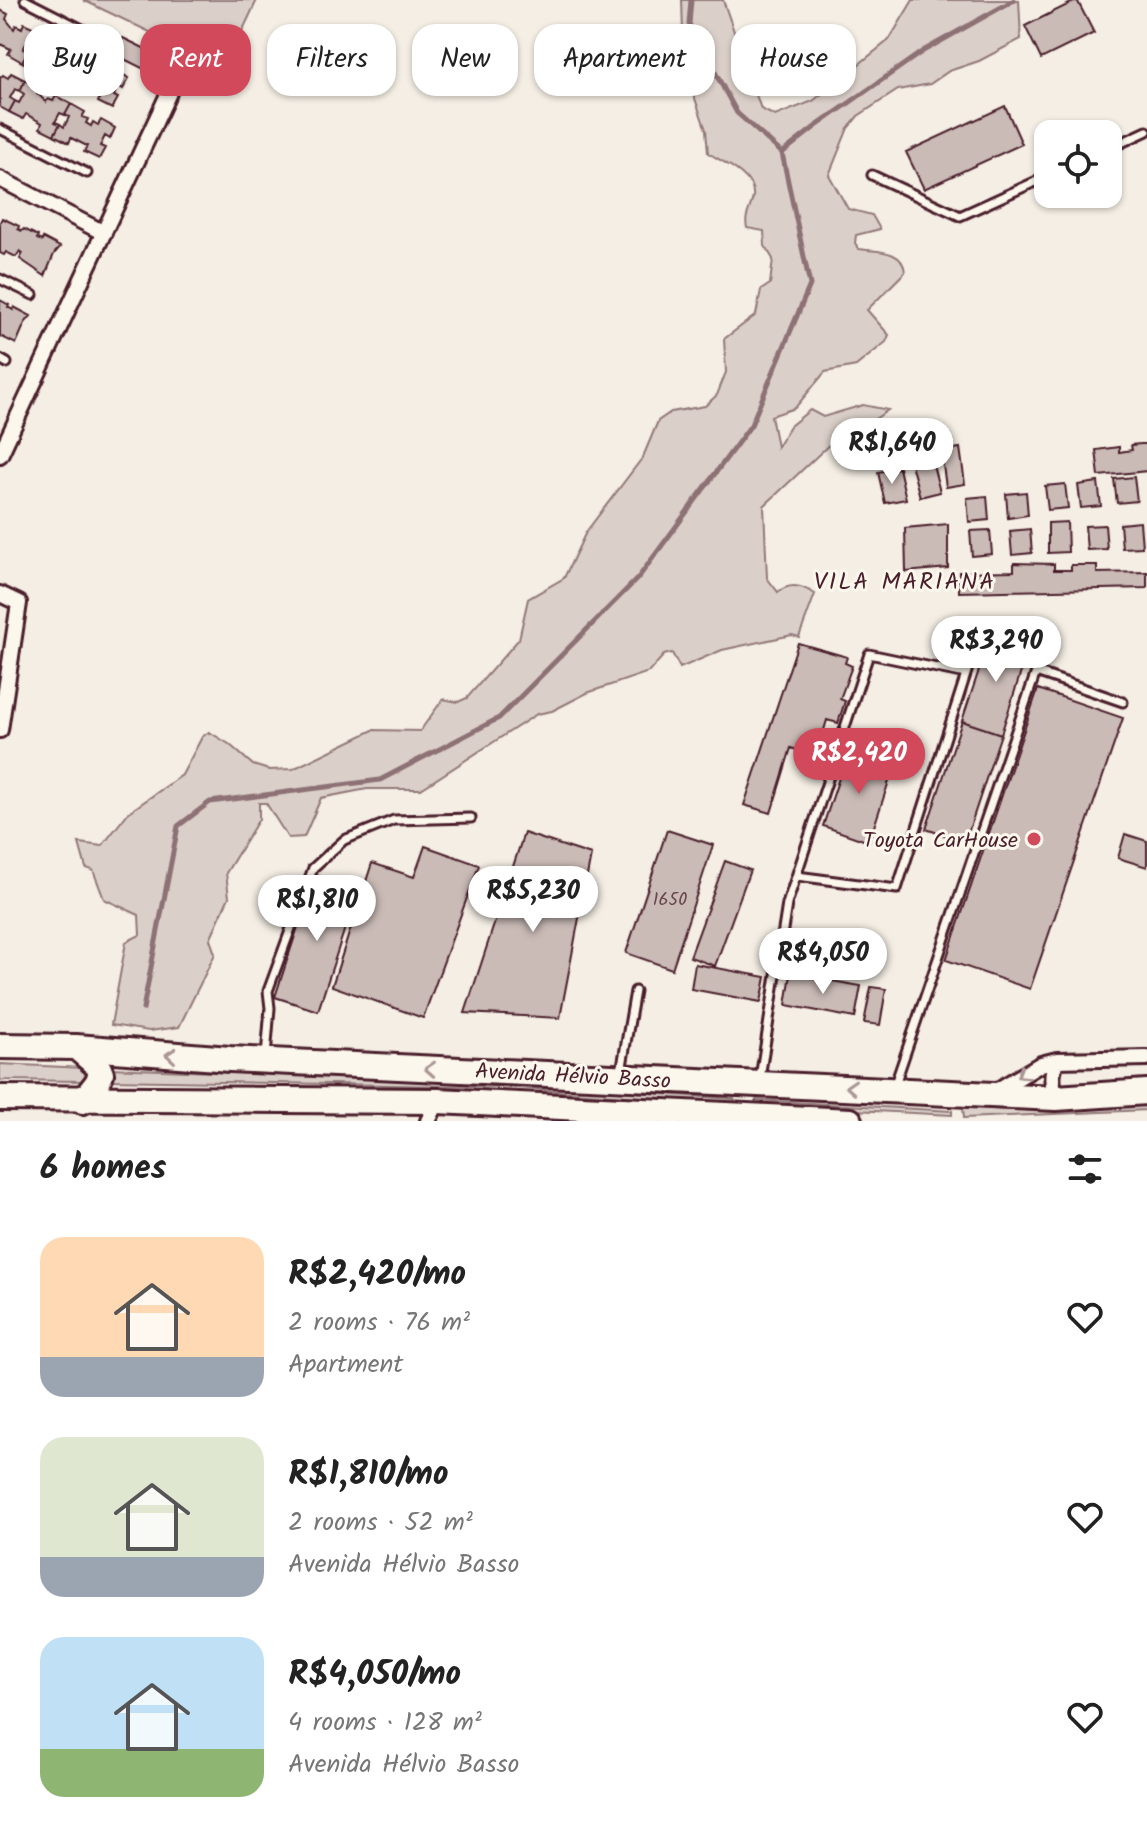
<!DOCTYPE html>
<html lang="en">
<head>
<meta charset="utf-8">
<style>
	:root { --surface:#fff; --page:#f6f6f6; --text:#222; --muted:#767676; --accent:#d1495b }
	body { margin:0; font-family:Kalam,sans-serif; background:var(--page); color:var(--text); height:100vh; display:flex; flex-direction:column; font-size:30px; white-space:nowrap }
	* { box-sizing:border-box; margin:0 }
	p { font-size:26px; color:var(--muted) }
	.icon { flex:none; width:44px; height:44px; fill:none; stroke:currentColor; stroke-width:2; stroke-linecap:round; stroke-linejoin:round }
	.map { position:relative; height:1121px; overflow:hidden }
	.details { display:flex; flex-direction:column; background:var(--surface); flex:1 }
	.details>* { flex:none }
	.guide { position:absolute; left:24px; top:24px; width:1100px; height:72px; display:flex; gap:16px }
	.controls { position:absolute; left:1034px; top:120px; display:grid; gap:16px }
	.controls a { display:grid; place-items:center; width:88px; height:88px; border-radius:16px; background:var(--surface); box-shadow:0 2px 6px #0004; font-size:40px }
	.price { position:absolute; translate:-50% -68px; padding:0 18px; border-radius:28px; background:#fff; color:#222; font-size:26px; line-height:52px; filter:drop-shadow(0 2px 4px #0008) }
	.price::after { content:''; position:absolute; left:50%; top:48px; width:24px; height:18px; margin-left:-12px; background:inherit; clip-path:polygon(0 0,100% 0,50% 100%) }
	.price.on { background:var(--accent); color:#fff }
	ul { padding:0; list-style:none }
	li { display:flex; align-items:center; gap:24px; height:200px; padding:0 40px }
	li span { display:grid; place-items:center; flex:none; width:224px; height:160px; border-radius:24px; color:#555 }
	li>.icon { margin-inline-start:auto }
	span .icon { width:96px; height:96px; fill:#fffc; stroke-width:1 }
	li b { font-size:34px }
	h2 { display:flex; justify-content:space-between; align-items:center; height:96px; padding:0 40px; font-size:34px }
	.tag { padding:0 28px; border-radius:24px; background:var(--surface); box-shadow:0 2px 6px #0004; font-size:28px; line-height:72px }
	.tag.on { background:var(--accent); color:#fff }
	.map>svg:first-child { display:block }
</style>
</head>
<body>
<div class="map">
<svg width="1147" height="1121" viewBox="0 0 1147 1121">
	<rect width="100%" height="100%" fill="#f4eee4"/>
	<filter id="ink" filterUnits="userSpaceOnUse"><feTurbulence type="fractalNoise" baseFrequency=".0125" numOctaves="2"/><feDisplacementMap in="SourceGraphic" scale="16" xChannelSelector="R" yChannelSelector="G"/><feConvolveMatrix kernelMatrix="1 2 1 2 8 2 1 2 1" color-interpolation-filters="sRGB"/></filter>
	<g filter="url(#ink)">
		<!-- green -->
		<path fill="#dbd0c9" stroke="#92787a" stroke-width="2" d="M 83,0 L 257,0 L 225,68 Z
			M 682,0 L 723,0 L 761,109 L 775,116 L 813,101 L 889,40 L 913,0 L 1019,0 L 1021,39 L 979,61 L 949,71 L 930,84 L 898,90 L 858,116 L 848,128 L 829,175 L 848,209 L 872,215 L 880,229 L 856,235 L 855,243 L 859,249 C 877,252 903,249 905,272 L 867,310 L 889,335 L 886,342 L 856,366 L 825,372 L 795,408 L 771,416 L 777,447 L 790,426 L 810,410 L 823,417 L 863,405 L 888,410 L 862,428 L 833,441 L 764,506 L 767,578 L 778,592 C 791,582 802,586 815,594 L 799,637 L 792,635 L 722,650 L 680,668 L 672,653 L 664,655 L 649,672 L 587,693 L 552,711 L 537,714 L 421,789 L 367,789 L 321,798 L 304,837 L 288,838 L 266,803 L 259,803 L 259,819 L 226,873 L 229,897 L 210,939 L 215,954 L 179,1027 L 149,1031 L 111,1025 L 126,942 L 140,935 L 139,915 L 104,899 L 93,870 L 86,868 L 79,843 L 102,846 L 128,813 L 182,775 L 202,737 L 209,732 L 229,744 L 253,765 L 269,770 L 293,769 L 373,730 L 420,731 L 443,699 L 458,702 L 467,698 L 519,639 L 528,599 L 564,578 L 586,532 L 643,457 L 658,421 L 671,412 L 705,406 L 717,395 L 726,372 L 724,339 L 756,315 L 761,290 L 770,284 L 773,259 L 765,246 L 764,231 L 747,228 C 744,215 751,209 753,197 C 756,176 723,162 708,153 L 706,130 L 684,67 Z
			M 0,1064 L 85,1068 L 90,1071 L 85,1081 L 0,1080 Z
			M 109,1068 L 503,1083 L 734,1099 L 735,1104 L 503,1087 L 109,1080 Z
			M 756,1100 L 952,1111 L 952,1115 L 756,1105 Z
			M 1147,1105 L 1147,1110 L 964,1118 L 963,1107 L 1007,1110 Z"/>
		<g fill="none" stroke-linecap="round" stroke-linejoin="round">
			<!-- stream -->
			<path stroke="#8d7174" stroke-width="5" d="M 782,153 L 815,127 L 923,51 L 1014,0
				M 143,1009 L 178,826 L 210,802 L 380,780 L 499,718 L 638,578 L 751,425 L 810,285 L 782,153 L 737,113 L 689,24 L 691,0"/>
		</g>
		<!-- building -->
		<path fill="#cabbb6" stroke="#4a1f2b" stroke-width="2" d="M 1077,0 L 1094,33 L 1041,59 L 1025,26 Z
			M 0,10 L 8,14 L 6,19 L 14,29 L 16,25 L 22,28 L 24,23 L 39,30 L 33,42 L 29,39 L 23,49 L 28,51 L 22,62 L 8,54 L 11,49 L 0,44 Z
			M 39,30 L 53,38 L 51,43 L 56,46 L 54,50 L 67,51 L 69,46 L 84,54 L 78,65 L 74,63 L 69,72 L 73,74 L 67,86 L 53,78 L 55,73 L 39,65 L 37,69 L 22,62 L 28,51 L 33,53 L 38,44 L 33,42 Z
			M 123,38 L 156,54 L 148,71 L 114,54 Z
			M 84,54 L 98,62 L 96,67 L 105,76 L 106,72 L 112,75 L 114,70 L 129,78 L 123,89 L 118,86 L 114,96 L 118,98 L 112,109 L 98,102 L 100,97 L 84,88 L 82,93 L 67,86 L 73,74 L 78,77 L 83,67 L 78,65 Z
			M 11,73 L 25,80 L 20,91 L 15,89 L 10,98 L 15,101 L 9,112 L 0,107 L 0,78 L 3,75 L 8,78 Z
			M 25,80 L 40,88 L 37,93 L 46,102 L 48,99 L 53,101 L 56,96 L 71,104 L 65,115 L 60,113 L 55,122 L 60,124 L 54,135 L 40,128 L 42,123 L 26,114 L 23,119 L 9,112 L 15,101 L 19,103 L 24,94 L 20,91 Z
			M 71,104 L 85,112 L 82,117 L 88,119 L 86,123 L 91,126 L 93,122 L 98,125 L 101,120 L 115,128 L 110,139 L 105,136 L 100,146 L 105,148 L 99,159 L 84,152 L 87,146 L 71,138 L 69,143 L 54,135 L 60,124 L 64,127 L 69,117 L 65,115 Z
			M 1005,106 L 1022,144 L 924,189 L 906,152 Z
			M 2,218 L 19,226 L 18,229 L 22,231 L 24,229 L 38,236 L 37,239 L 42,241 L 43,238 L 60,247 L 54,254 L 45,276 L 20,259 L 23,253 L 20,251 L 16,257 L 6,252 L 4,255 L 0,253 L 0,222 Z
			M 0,300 L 9,305 L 8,307 L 13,310 L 14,307 L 31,316 L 25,323 L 16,344 L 0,336 Z
			M 922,422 L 940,492 L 920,497 L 901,427 Z
			M 1141,444 L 1147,444 L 1147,471 L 1099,476 L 1096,450 L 1119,447 L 1119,452 L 1132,450 L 1131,445 Z
			M 960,448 L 965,484 L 946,487 L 941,451 Z
			M 899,468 L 906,499 L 885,503 L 878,472 Z
			M 1134,477 L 1137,501 L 1117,503 L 1114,479 Z
			M 1098,482 L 1101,506 L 1081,508 L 1078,485 Z
			M 1065,484 L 1068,508 L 1048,510 L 1045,486 Z
			M 1026,492 L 1028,515 L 1008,518 L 1006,494 Z
			M 987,496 L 989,520 L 969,522 L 967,498 Z
			M 1067,522 L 1068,552 L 1048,553 L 1048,523 Z
			M 1140,522 L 1142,547 L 1122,548 L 1120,524 Z
			M 948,524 L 948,568 L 906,572 L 905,528 Z
			M 1105,525 L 1107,549 L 1087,550 L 1085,526 Z
			M 1030,529 L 1032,553 L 1012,555 L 1010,531 Z
			M 990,530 L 992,554 L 972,556 L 970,531 Z
			M 1014,563 L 1054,564 L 1054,570 L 1071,570 L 1071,565 L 1097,565 L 1097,573 L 1147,572 L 1147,588 L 959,592 L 959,572 L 1014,571 Z
			M 991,634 L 1029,647 L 1001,734 L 962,721 Z
			M 798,643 L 847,657 L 845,663 L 852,666 L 840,699 L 845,701 L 838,723 L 827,720 L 822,737 L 833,741 L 827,760 L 791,748 L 771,813 L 744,805 Z
			M 1038,689 L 1123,718 L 1030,989 L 946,960 Z
			M 962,721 L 1001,734 L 965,842 L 926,829 Z
			M 848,751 L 894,766 L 869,842 L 823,826 Z
			M 667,830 L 713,845 L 672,969 L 626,953 Z
			M 524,833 L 591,855 L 560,1018 L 465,1013 Z
			M 1125,834 L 1147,841 L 1147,867 L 1118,858 Z
			M 425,846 L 479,865 L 423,1018 L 332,986 L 372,863 L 414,877 Z
			M 725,861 L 750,870 L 715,966 L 690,957 Z
			M 315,875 L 358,888 L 318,1011 L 275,997 Z
			M 695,964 L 766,977 L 761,1002 L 691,989 Z
			M 791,974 L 861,986 L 855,1018 L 786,1005 Z
			M 871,987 L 886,989 L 880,1025 L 864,1023 Z"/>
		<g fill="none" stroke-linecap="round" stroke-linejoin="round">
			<!-- lane casing -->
			<g stroke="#4a1f2b" stroke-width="13">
				<path id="lane" d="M 25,0 L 106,41
					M 0,129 L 87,173
					M 1108,149 L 1147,131
					M 872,175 L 960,216 L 1048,176
					M 0,279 L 33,295
					M 0,359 L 7,363
					M 797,876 L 897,889 L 979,634
					M 266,1056 L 270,1008 L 268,991 L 313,868 L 344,840 L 394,820 L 471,818
					M 621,1072 L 635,991
					M 760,1078 L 787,904 L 869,654 L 966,674
					M 894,1087 L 1036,672 L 1123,702"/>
			</g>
			<!-- street casing -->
			<g stroke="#4a1f2b" stroke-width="20">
				<path id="street" d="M 0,179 L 104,233
					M 0,455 L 186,56
					M 0,594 L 19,603 L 0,730
					M 991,1094 L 1041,1064 L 1057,1060 L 1147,1058
					M 1056,1098 C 1052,1083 1050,1074 1057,1060
					M 428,1121 L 438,1101"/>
			</g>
			<!-- primary casing -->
			<g stroke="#4a1f2b" stroke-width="30">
				<path id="primary" d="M 0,1046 L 76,1047 L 230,1059 L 1056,1098 L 1147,1092
					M 76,1047 L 98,1066 L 101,1074 L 97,1083 L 83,1101
					M 0,1098 L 438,1101 L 850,1121"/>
			</g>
			<!-- lane -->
			<use href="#lane" stroke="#fbf7ec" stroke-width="7"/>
			<!-- street -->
			<use href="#street" stroke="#fbf7ec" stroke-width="14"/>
			<!-- primary -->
			<use href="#primary" stroke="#fbf7ec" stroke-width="24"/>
		</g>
		<!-- one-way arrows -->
		<defs><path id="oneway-chevron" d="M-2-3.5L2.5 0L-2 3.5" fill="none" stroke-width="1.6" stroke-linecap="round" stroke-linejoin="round" transform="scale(2)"/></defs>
		<g stroke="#ab9695">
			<use href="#oneway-chevron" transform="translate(171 1055) rotate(-175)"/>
			<use href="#oneway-chevron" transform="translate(430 1069) rotate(-177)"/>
			<use href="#oneway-chevron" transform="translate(1022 1074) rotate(149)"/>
			<use href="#oneway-chevron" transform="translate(851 1087) rotate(-177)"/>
		</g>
	</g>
	<!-- markers -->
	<circle fill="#d1495b" stroke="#fbf7ec" stroke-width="3" cx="1034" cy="839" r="8"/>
	<g text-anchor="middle" stroke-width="6" stroke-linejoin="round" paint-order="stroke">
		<!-- number labels -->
		<g font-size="18" fill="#6a464e">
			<text x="670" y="905">1650</text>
		</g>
		<!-- poi labels -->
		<g font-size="22" fill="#4a1f2b" stroke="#fbf7ec" text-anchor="end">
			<text x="1018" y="847">Toyota CarHouse</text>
		</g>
		<!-- street labels -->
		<g font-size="22" fill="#4a1f2b" stroke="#fbf7ec">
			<text transform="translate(573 1075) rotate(3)" y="8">Avenida Hélvio Basso</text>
		</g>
		<!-- neighbourhood labels -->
		<g font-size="24" letter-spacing="2" fill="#4a1f2b" stroke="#fbf7ec">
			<text x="905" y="589">VILA MARIANA</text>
		</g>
	</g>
</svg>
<div class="controls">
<a><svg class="icon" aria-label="locate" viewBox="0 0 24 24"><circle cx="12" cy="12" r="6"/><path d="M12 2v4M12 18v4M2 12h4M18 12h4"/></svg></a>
</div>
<b class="price" style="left:892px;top:486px">R$1,640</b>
<b class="price" style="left:996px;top:684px">R$3,290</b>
<b class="price on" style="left:859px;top:796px">R$2,420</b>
<b class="price" style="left:533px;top:934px">R$5,230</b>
<b class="price" style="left:317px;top:943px">R$1,810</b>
<b class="price" style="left:823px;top:996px">R$4,050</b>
<div class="guide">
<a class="tag">Buy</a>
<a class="tag on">Rent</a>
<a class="tag">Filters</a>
<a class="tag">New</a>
<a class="tag">Apartment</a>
<a class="tag">House</a>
</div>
</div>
<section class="details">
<h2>6 homes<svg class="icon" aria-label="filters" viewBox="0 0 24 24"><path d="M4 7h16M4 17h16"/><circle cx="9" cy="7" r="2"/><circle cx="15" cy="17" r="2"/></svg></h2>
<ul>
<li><span style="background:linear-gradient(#ffd9b3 75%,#9aa5b1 0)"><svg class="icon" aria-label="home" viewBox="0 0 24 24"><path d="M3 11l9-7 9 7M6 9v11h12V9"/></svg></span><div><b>R$2,420/mo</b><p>2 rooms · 76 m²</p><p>Apartment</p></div><svg class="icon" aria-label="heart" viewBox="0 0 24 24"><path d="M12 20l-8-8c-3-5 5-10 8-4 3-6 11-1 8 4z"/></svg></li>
<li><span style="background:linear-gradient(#dfe7d0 75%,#9aa5b1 0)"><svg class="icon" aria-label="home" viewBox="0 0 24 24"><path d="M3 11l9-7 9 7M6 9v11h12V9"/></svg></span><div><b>R$1,810/mo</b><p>2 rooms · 52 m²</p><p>Avenida Hélvio Basso</p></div><svg class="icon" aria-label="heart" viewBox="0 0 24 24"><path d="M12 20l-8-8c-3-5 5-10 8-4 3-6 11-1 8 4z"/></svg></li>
<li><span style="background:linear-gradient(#bfe0f5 70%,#8fb573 0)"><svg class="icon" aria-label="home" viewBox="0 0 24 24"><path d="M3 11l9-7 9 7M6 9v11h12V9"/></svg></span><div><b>R$4,050/mo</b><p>4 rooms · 128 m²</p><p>Avenida Hélvio Basso</p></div><svg class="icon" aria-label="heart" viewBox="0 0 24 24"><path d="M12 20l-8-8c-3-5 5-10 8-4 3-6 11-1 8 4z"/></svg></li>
</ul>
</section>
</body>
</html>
